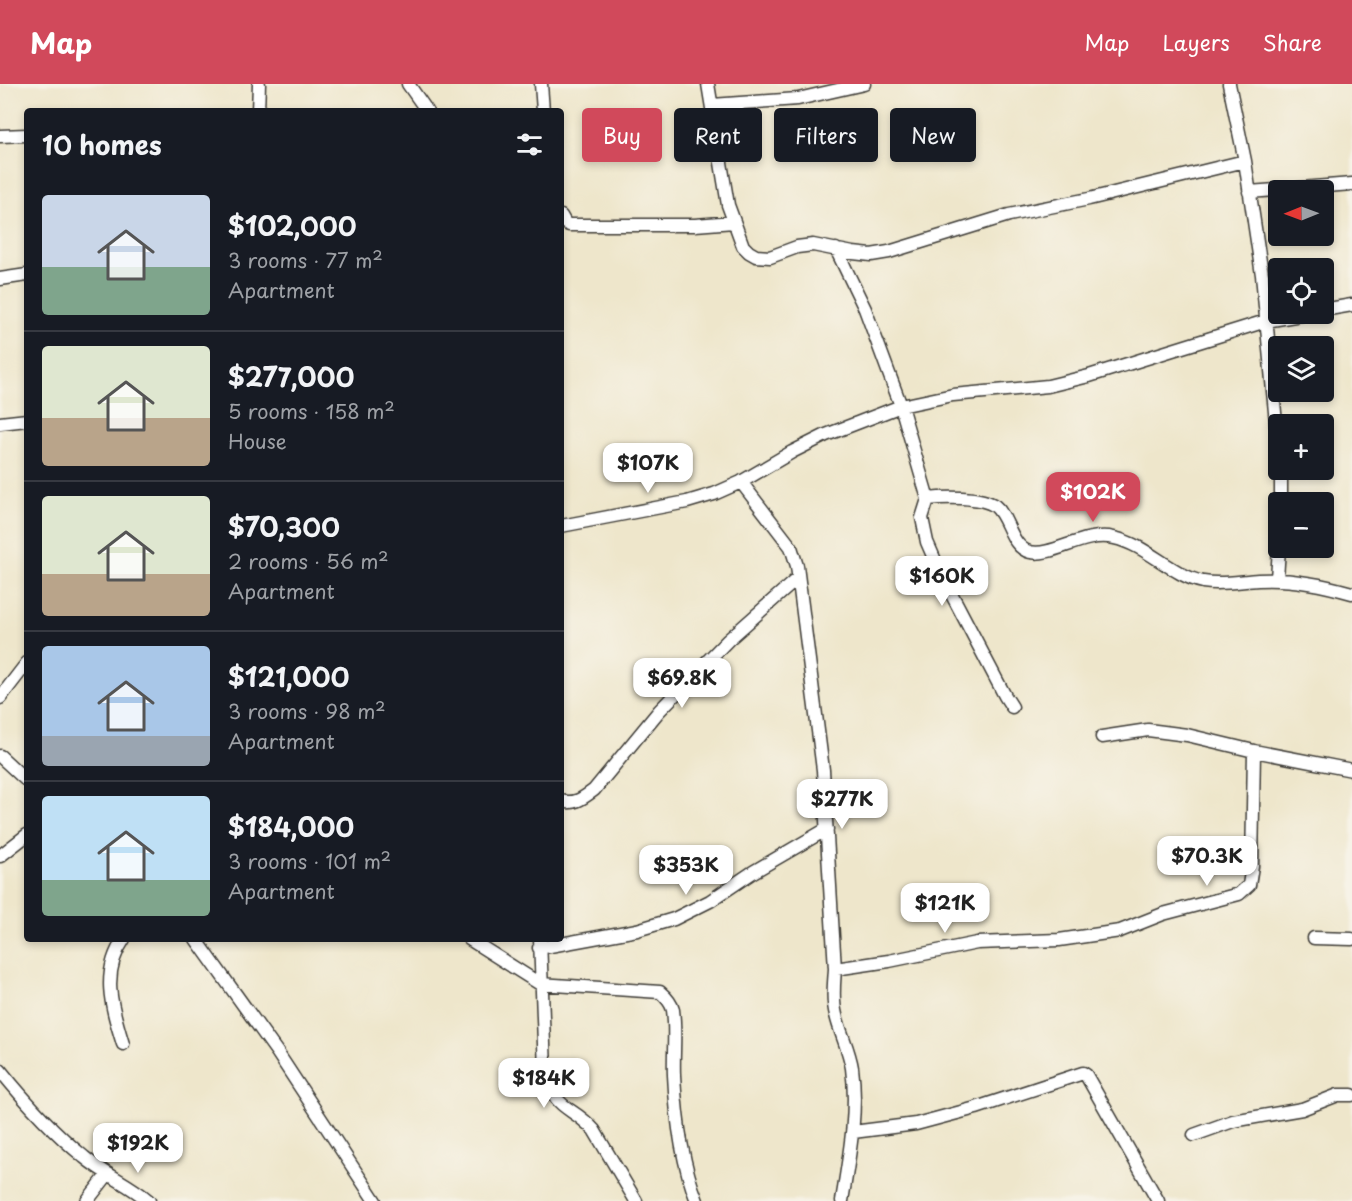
<!DOCTYPE html>
<html lang="en">
<head>
<meta charset="utf-8">
<style>
	:root { --surface:#171b24; --page:#242831; --text:#f1f3f6; --muted:#9ea1a6; --line:#363941; --accent:#d1495b }
	body { margin:0; font-family:"Playpen Sans",sans-serif; background:var(--page); color:var(--text); height:100vh; display:flex; flex-direction:column; font-size:22px; white-space:nowrap }
	* { box-sizing:border-box; margin:0 }
	p { font-size:20px; color:var(--muted) }
	.icon { flex:none; width:33px; height:33px; fill:none; stroke:currentColor; stroke-width:2; stroke-linecap:round; stroke-linejoin:round }
	.map { position:relative; flex:1; overflow:hidden }
	.panel { position:absolute; left:24px; top:24px; width:540px; height:834px; display:flex; flex-direction:column; background:var(--surface); border-radius:6px; box-shadow:0 3px 9px #0003 }
	.panel>* { flex:none }
	.banner { position:absolute; left:582px; top:24px; width:570px; height:54px; display:flex; gap:12px }
	.needle { width:39px; rotate:269deg }
	.tools { position:absolute; left:1268px; top:96px; display:grid; gap:12px }
	.tools a { display:grid; place-items:center; width:66px; height:66px; border-radius:6px; background:var(--surface); box-shadow:0 3px 9px #0003; font-size:30px }
	.price { position:absolute; translate:-50% -51px; padding:0 14px; border-radius:12px; background:#fff; color:#222; font-size:20px; line-height:39px; filter:drop-shadow(0 2px 3px #0008) }
	.price::after { content:''; position:absolute; left:50%; top:36px; width:18px; height:14px; margin-left:-9px; background:inherit; clip-path:polygon(0 0,100% 0,50% 100%) }
	.price.active { background:var(--accent); color:#fff }
	ul { padding:0; list-style:none }
	li { display:flex; align-items:center; gap:18px; height:150px; padding:0 18px }
	li+li { border-top:2px solid var(--line) }
	li span { display:grid; place-items:center; flex:none; width:168px; height:120px; border-radius:6px; color:#555 }
	li>.icon { margin-inline-start:auto }
	span .icon { width:72px; height:72px; fill:#fffc; stroke-width:1 }
	li b { font-size:26px }
	h2 { display:flex; justify-content:space-between; align-items:center; height:72px; padding:0 18px; font-size:26px }
	.tag { padding:0 21px; border-radius:6px; background:var(--surface); box-shadow:0 3px 9px #0003; font-size:21px; line-height:54px }
	.tag.active { background:var(--accent); color:#fff }
	header { display:flex; align-items:center; gap:36px; box-sizing:border-box; height:84px; padding:0 30px; background:var(--accent); color:#fff }
	header strong { font-size:28px }
	nav { display:flex; gap:33px; margin-inline-start:auto; font-size:21px }
	.map>svg:first-child { display:block }
</style>
</head>
<body>
<header>
<strong>Map</strong>
<nav><a>Map</a><a>Layers</a><a>Share</a></nav>
</header>
<div class="map">
<svg width="1352" height="1117" viewBox="0 0 1352 1117">
	<rect width="100%" height="100%" fill="#f7f3e8"/>
	<filter id="ink" filterUnits="userSpaceOnUse"><feTurbulence type="fractalNoise" baseFrequency=".0167" numOctaves="2"/><feDisplacementMap in="SourceGraphic" scale="12" xChannelSelector="R" yChannelSelector="G"/><feConvolveMatrix kernelMatrix="1 2 1 2 8 2 1 2 1" color-interpolation-filters="sRGB"/></filter>
	<filter id="wash" filterUnits="userSpaceOnUse"><feTurbulence type="fractalNoise" baseFrequency=".008" numOctaves="4" result="noise"/><feDisplacementMap in="SourceGraphic" scale="24" xChannelSelector="R" yChannelSelector="G"/><feGaussianBlur stdDeviation="1.35" result="paint"/><feColorMatrix in="noise" values="0 0 0 0 0 0 0 0 0 0 0 0 0 0 0 0 0 1.4 0 .05"/><feComposite in="paint" operator="in"/></filter>
	<g filter="url(#wash)">
		<rect width="100%" height="100%" fill="#eee6cb"/>
	</g>
	<g filter="url(#ink)">
		<g fill="none" stroke-linecap="round" stroke-linejoin="round">
			<!-- street casing -->
			<g stroke="#3c3a36" stroke-width="15">
				<path id="street" d="M 408,0 L 427,27
					M 541,0 L 543,27
					M 708,0 L 728,121 L 743,162 L 749,168 L 756,172 L 770,173 L 797,163 L 813,161 L 853,169 L 871,171 L 889,168 L 1009,131 L 1089,115 L 1245,77
					M 1229,0 L 1245,77 L 1262,191 L 1278,360
					M 712,21 L 798,15 L 864,0
					M 258,27 L 259,0
					M 0,52 L 27,51
					M 1249,108 L 1352,100
					M 561,132 L 565,139 L 569,141 L 695,141 L 734,138
					M 836,165 L 865,225 L 901,322 L 928,415 L 922,434 L 927,458 L 940,488 L 1005,612 L 1012,623
					M 0,195 L 27,191
					M 1323,226 L 1352,221
					M 0,339 L 27,336
					M 741,398 L 791,463 L 797,482 L 823,686 L 835,885 C 834,900 832,916 836,931 C 840,949 849,965 852,984 C 858,1028 849,1073 842,1117
					M 928,415 C 944,413 981,412 995,422 C 1009,433 1010,463 1030,468 C 1053,473 1084,447 1114,454 C 1147,461 1171,491 1203,498 C 1221,501 1241,497 1258,496 C 1291,494 1321,500 1352,509
					M 1281,418 L 1281,386
					M 561,442 L 687,418 L 714,410 L 741,398 L 792,368 L 826,351 L 901,322 L 953,311 L 1048,302 L 1089,292 L 1266,237 L 1306,230
					M 1277,495 L 1279,464
					M 0,614 L 27,579
					M 1102,653 L 1148,646 L 1187,651 L 1254,667 L 1352,686
					M 0,672 L 27,697
					M 561,717 C 575,721 583,714 594,706 L 659,627 L 728,556 L 798,494
					M 0,772 L 27,751
					M 1314,854 L 1352,855
					M 196,855 L 277,968 L 375,1117
					M 469,855 L 540,900 L 660,908 C 666,913 671,918 673,926 C 676,947 673,970 674,991 C 676,1032 682,1079 697,1117
					M 540,855 L 545,986 C 556,1030 568,1018 594,1046 L 636,1117
					M 539,864 L 637,846 L 674,835 L 710,817 L 753,788 L 827,745
					M 835,885 L 889,877 L 977,859 L 1059,856 L 1120,847 L 1163,830 L 1239,810 L 1249,801 L 1252,782 L 1254,667
					M 123,960 C 112,924 100,889 124,855
					M 0,986 C 25,1017 53,1048 84,1073 C 104,1090 129,1100 149,1117
					M 853,1048 L 916,1040 L 976,1024 L 1083,989 L 1086,991 L 1158,1117
					M 1194,1051 L 1233,1037 L 1302,1025 L 1338,1011 L 1352,1011
					M 87,1117 L 108,1090"/>
			</g>
			<!-- street -->
			<use href="#street" stroke="#fff" stroke-width="12"/>
		</g>
	</g>
</svg>
<div class="tools">
<a><svg class="needle" viewBox="-14 -14 28 28"><path d="M0-13l5 13h-10z" fill="#e53935"/><path d="M0 13l5-13h-10z" fill="#9ea1a6"/></svg></a>
<a><svg class="icon" aria-label="locate" viewBox="0 0 24 24"><circle cx="12" cy="12" r="6"/><path d="M12 2v4M12 18v4M2 12h4M18 12h4"/></svg></a>
<a><svg class="icon" aria-label="layers" viewBox="0 0 24 24"><path d="M12 4l9 5-9 5-9-5zM3 14l9 5 9-5"/></svg></a>
<a>+</a>
<a>−</a>
</div>
<b class="price" style="left:648px;top:410px">$107K</b>
<b class="price active" style="left:1093px;top:439px">$102K</b>
<b class="price" style="left:942px;top:523px">$160K</b>
<b class="price" style="left:682px;top:625px">$69.8K</b>
<b class="price" style="left:842px;top:746px">$277K</b>
<b class="price" style="left:1207px;top:803px">$70.3K</b>
<b class="price" style="left:686px;top:812px">$353K</b>
<b class="price" style="left:945px;top:850px">$121K</b>
<b class="price" style="left:544px;top:1025px">$184K</b>
<b class="price" style="left:138px;top:1090px">$192K</b>
<div class="banner">
<a class="tag active">Buy</a>
<a class="tag">Rent</a>
<a class="tag">Filters</a>
<a class="tag">New</a>
</div>
<section class="panel">
<h2>10 homes<svg class="icon" aria-label="filters" viewBox="0 0 24 24"><path d="M4 7h16M4 17h16"/><circle cx="9" cy="7" r="2"/><circle cx="15" cy="17" r="2"/></svg></h2>
<ul>
<li><span style="background:linear-gradient(#c9d6e8 60%,#7fa58c 0)"><svg class="icon" aria-label="home" viewBox="0 0 24 24"><path d="M3 11l9-7 9 7M6 9v11h12V9"/></svg></span><div><b>$102,000</b><p>3 rooms · 77 m²</p><p>Apartment</p></div></li>
<li><span style="background:linear-gradient(#dfe7d0 60%,#b9a48a 0)"><svg class="icon" aria-label="home" viewBox="0 0 24 24"><path d="M3 11l9-7 9 7M6 9v11h12V9"/></svg></span><div><b>$277,000</b><p>5 rooms · 158 m²</p><p>House</p></div></li>
<li><span style="background:linear-gradient(#dfe7d0 65%,#b9a48a 0)"><svg class="icon" aria-label="home" viewBox="0 0 24 24"><path d="M3 11l9-7 9 7M6 9v11h12V9"/></svg></span><div><b>$70,300</b><p>2 rooms · 56 m²</p><p>Apartment</p></div></li>
<li><span style="background:linear-gradient(#a9c7e8 75%,#9aa5b1 0)"><svg class="icon" aria-label="home" viewBox="0 0 24 24"><path d="M3 11l9-7 9 7M6 9v11h12V9"/></svg></span><div><b>$121,000</b><p>3 rooms · 98 m²</p><p>Apartment</p></div></li>
<li><span style="background:linear-gradient(#bfe0f5 70%,#7fa58c 0)"><svg class="icon" aria-label="home" viewBox="0 0 24 24"><path d="M3 11l9-7 9 7M6 9v11h12V9"/></svg></span><div><b>$184,000</b><p>3 rooms · 101 m²</p><p>Apartment</p></div></li>
</ul>
</section>
</div>
</body>
</html>
